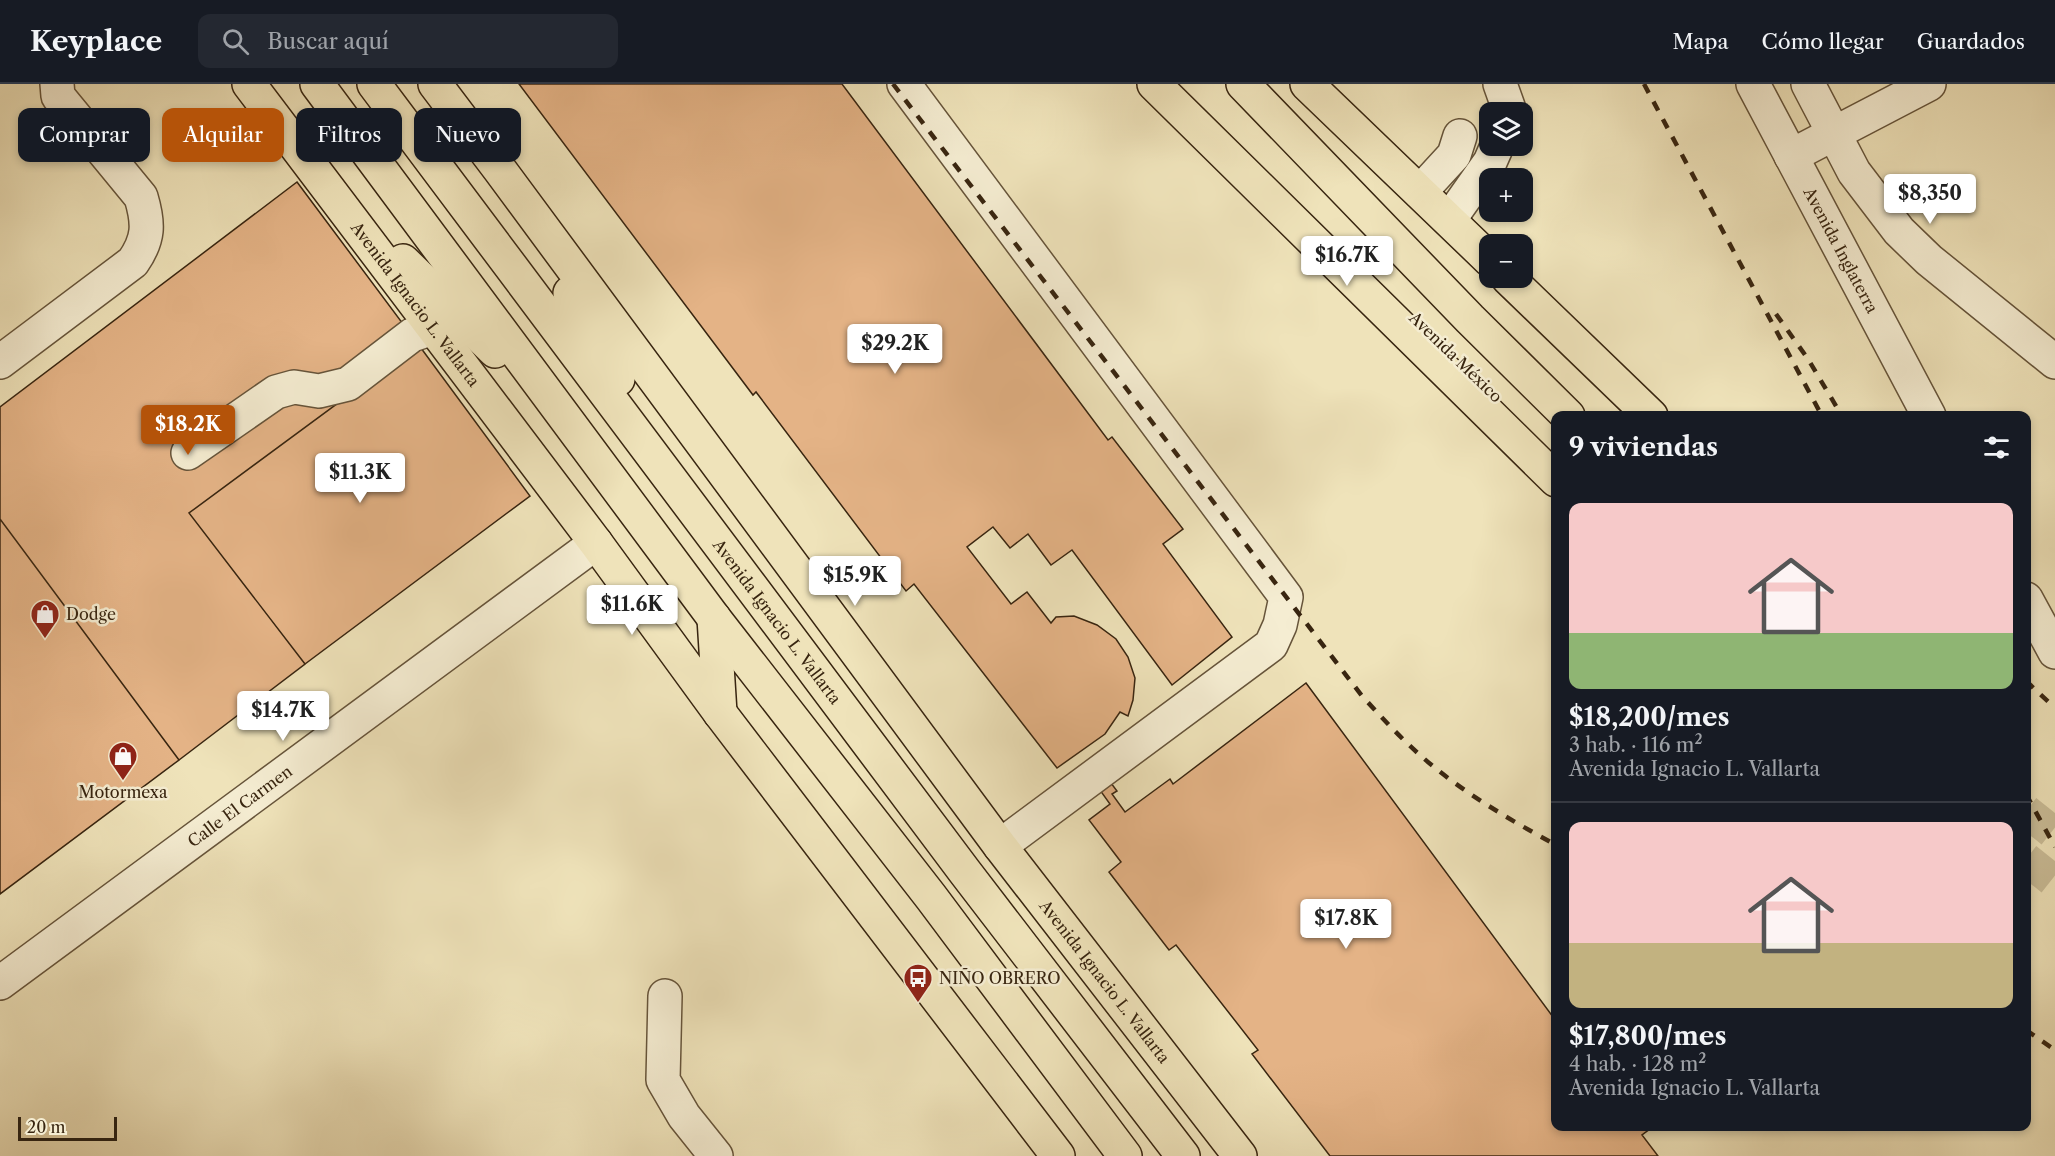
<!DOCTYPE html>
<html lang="es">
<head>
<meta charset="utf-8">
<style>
	:root { --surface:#171b24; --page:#242831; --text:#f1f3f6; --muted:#9ea1a6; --line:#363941; --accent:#b45309 }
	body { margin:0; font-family:"Libre Caslon Text",serif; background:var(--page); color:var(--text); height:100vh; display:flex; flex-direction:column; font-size:22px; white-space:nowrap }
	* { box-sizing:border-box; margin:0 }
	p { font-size:20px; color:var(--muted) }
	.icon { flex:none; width:33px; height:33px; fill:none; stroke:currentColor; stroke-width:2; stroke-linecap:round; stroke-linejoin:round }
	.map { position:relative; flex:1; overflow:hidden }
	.details { position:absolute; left:1551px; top:327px; width:480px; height:720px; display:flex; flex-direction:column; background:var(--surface); border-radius:12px; box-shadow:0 3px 9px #0003 }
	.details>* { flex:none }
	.banner { position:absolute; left:18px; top:24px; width:570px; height:54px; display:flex; gap:12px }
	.buttons { position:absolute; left:1479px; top:18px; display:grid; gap:12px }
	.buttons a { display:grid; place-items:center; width:54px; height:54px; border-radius:12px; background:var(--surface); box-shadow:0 3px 9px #0003; font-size:30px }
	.scale { position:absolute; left:18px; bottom:15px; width:99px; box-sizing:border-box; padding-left:6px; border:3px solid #382510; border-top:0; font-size:16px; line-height:21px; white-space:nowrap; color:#382510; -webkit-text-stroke:4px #f5edd2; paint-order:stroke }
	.price { position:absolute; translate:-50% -51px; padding:0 14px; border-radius:6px; background:#fff; color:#222; font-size:20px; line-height:39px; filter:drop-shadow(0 2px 3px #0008) }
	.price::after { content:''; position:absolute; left:50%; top:36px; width:18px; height:14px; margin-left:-9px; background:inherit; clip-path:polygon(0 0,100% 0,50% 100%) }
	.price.current { background:var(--accent); color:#fff }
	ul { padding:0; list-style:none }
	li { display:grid; align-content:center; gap:12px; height:318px; padding:0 18px }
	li+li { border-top:2px solid var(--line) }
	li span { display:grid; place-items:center; height:186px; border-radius:12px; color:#555 }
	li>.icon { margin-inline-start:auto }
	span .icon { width:108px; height:108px; fill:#fffc; stroke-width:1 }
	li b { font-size:26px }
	h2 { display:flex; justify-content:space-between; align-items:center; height:72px; padding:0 18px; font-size:26px }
	.tag { padding:0 21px; border-radius:12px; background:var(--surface); box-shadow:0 3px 9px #0003; font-size:21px; line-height:54px }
	.tag.current { background:var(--accent); color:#fff }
	header { display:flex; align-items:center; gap:36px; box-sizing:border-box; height:84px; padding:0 30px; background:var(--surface); border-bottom:2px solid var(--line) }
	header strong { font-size:28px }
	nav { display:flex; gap:33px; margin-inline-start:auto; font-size:21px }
	.search { width:420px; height:54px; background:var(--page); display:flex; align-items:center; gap:15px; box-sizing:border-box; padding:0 21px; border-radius:12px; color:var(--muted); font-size:22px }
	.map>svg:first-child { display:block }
</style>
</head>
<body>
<header>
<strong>Keyplace</strong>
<div class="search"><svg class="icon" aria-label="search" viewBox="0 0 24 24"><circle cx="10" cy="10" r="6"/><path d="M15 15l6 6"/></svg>Buscar aquí</div>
<nav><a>Mapa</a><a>Cómo llegar</a><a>Guardados</a></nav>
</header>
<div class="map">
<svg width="2055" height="1072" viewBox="0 0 2055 1072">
	<rect width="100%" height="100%" fill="#efe3ba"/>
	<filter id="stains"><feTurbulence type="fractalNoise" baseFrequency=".00333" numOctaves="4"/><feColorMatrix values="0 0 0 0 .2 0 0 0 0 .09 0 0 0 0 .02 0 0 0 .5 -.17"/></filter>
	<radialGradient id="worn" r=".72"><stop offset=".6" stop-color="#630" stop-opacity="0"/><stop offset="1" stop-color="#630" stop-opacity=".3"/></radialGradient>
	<!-- building -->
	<path fill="#e4b386" stroke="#382510" stroke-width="1.5" d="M 519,0 L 842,0 L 1108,356 L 1112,353 L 1183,445 L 1163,460 L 1232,553 L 1172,601 L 1072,466 L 1051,481 L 1028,450 L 1010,464 L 993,443 L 967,463 L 1011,520 L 1027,508 L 1051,539 L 1056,533 L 1074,532 L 1097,541 L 1116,555 L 1128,573 L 1135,594 L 1133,616 L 1128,632 L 1120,628 L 1105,650 L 1057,684 L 914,500 L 906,507 L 756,308 L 753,311 Z
		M 297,98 L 418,260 L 189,429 L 305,580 L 179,676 L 0,435 L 0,323 Z
		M 418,260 L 530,412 L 305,580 L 189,429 Z
		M 0,435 L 179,676 L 0,810 Z
		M 1306,599 L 1556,937 L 1556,1042 L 1654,1042 L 1642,1051 L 1658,1072 L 1330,1072 L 1252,970 L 1258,966 L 1176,861 L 1169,866 L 1109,788 L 1121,778 L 1089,736 L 1110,720 L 1092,695 L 1102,687 L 1117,707 L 1112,710 L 1125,728 L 1170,695 L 1173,700 Z"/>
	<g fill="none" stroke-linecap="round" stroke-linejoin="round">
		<!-- major-tunnel -->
		<path stroke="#cabd98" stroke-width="33" stroke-dasharray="33 16" stroke-linecap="butt" d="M 2026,727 L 2055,750
			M 2026,775 L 2055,798"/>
		<!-- minor casing -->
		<g stroke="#66543a" stroke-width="36">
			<g id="minor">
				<path d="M 904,0 L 1286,513 L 1280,541 L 1271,561 L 1000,762"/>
				<path d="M 1500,0 L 1510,28"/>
				<path id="s1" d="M 1753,0 L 1929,332"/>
				<path d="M 1808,0 L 1854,88 L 1899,147 L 1929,176 L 2055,278"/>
				<path d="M 1791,72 L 1929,0"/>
				<path d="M 1420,108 L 1454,71 L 1460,52"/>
				<path d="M 1449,136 L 1490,78 L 1497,62"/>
				<path d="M 0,278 L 133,178 C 149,155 149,140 141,113 L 58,12 L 57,0"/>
				<path d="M 188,369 L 276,308 L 294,303 L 319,307 L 348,300 L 412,251 L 433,244"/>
				<path d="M 2026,515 L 2055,568"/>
				<path id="s2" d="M 0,899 L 596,459"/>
				<path d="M 665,912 L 663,996 L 684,1032 L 716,1072"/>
			</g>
		</g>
		<!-- major casing -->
		<g stroke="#382510" stroke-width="36">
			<g id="major">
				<path id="s3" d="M 249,0 L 596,459 L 720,629 L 1058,1072"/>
				<path d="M 317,0 L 714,534 L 931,813 L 1125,1072"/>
				<path id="s4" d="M 374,0 L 965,788 L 1183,1072"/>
				<path id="s5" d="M 435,0 L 500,86 L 1000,762 L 1240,1072"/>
				<path d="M 1154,0 L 1556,396"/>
				<path d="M 1243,0 L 1470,235 L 1568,332"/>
				<path d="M 1307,0 L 1490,176"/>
				<path d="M 403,177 L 495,267"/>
				<path d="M 1508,194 L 1651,332"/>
				<path d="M 570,209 L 618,295"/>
				<path d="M 714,534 L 720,629"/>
			</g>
		</g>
		<!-- minor -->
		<use href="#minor" stroke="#f5edd2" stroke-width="33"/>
		<!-- major -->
		<use href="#major" stroke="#efe3ba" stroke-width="33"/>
		<!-- rail -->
		<path stroke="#382510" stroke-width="4.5" stroke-dasharray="10 10" stroke-linecap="butt" d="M 893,0 L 1362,612 C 1377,628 1391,644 1407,659 C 1450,701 1503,732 1556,761
			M 1644,0 L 1822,332
			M 1776,230 L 1808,275 L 1842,332
			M 2026,597 L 2055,624
			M 2026,710 L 2055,763
			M 2026,946 L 2055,966"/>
	</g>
	<!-- icons -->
	<defs>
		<g id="shop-pin" transform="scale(1.5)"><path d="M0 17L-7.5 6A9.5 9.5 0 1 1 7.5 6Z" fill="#8f2418" stroke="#f5edd2"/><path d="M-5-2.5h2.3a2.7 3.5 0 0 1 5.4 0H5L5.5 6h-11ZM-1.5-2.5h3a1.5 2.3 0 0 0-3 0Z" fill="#fff"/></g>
		<g id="bus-pin" transform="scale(1.5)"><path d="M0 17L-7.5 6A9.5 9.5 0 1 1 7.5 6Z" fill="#8f2418" stroke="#f5edd2"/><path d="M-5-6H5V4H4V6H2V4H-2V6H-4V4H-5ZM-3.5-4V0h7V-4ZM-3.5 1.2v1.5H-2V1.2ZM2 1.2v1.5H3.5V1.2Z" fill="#fff"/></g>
	</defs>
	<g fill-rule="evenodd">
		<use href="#shop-pin" x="45" y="530"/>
		<use href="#shop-pin" x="123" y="672"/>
		<use href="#bus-pin" x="918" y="894"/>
	</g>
	<g text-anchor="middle" stroke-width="5" stroke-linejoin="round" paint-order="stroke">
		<!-- street labels -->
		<g font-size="16" fill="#382510" stroke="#f5edd2">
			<text dy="6" stroke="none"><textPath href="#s1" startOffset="188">Avenida Inglaterra</textPath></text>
			<text dy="6" stroke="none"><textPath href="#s3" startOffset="276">Avenida Ignacio L. Vallarta</textPath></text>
			<text transform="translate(1456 273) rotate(44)" y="6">Avenida México</text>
			<text dy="6" stroke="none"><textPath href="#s4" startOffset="672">Avenida Ignacio L. Vallarta</textPath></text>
			<text dy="6" stroke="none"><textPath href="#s2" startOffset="298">Calle El Carmen</textPath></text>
			<text dy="6" stroke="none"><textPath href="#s5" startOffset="1120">Avenida Ignacio L. Vallarta</textPath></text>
		</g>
		<!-- poi labels -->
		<g font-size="16" fill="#382510" stroke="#f5edd2" text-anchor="start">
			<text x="66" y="536">Dodge</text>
			<text x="123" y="714" text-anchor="middle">Motormexa</text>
			<text x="939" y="900">NIÑO OBRERO</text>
		</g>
	</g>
	<rect width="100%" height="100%" filter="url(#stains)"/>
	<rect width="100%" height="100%" fill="url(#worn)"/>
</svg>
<div class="buttons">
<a><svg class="icon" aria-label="layers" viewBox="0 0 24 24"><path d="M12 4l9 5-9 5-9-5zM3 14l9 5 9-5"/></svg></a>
<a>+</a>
<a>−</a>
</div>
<div class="scale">20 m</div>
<b class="price" style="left:1930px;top:141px">$8,350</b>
<b class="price" style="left:1347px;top:203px">$16.7K</b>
<b class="price" style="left:895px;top:291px">$29.2K</b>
<b class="price current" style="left:188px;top:372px">$18.2K</b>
<b class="price" style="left:360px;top:420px">$11.3K</b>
<b class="price" style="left:855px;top:523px">$15.9K</b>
<b class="price" style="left:632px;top:552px">$11.6K</b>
<b class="price" style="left:283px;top:658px">$14.7K</b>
<b class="price" style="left:1346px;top:866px">$17.8K</b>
<div class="banner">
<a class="tag">Comprar</a>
<a class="tag current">Alquilar</a>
<a class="tag">Filtros</a>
<a class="tag">Nuevo</a>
</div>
<section class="details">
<h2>9 viviendas<svg class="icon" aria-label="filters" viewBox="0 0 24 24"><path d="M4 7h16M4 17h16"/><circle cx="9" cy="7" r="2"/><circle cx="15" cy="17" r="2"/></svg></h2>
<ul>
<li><span style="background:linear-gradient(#f6c9c9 70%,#8fb573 0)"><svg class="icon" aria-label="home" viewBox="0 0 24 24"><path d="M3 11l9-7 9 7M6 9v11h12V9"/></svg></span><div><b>$18,200/mes</b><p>3 hab. · 116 m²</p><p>Avenida Ignacio L. Vallarta</p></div></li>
<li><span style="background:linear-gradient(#f6c9c9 65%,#c2b280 0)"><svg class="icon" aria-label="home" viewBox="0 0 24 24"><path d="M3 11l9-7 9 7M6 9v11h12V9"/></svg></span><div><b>$17,800/mes</b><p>4 hab. · 128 m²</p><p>Avenida Ignacio L. Vallarta</p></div></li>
</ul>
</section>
</div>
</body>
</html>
